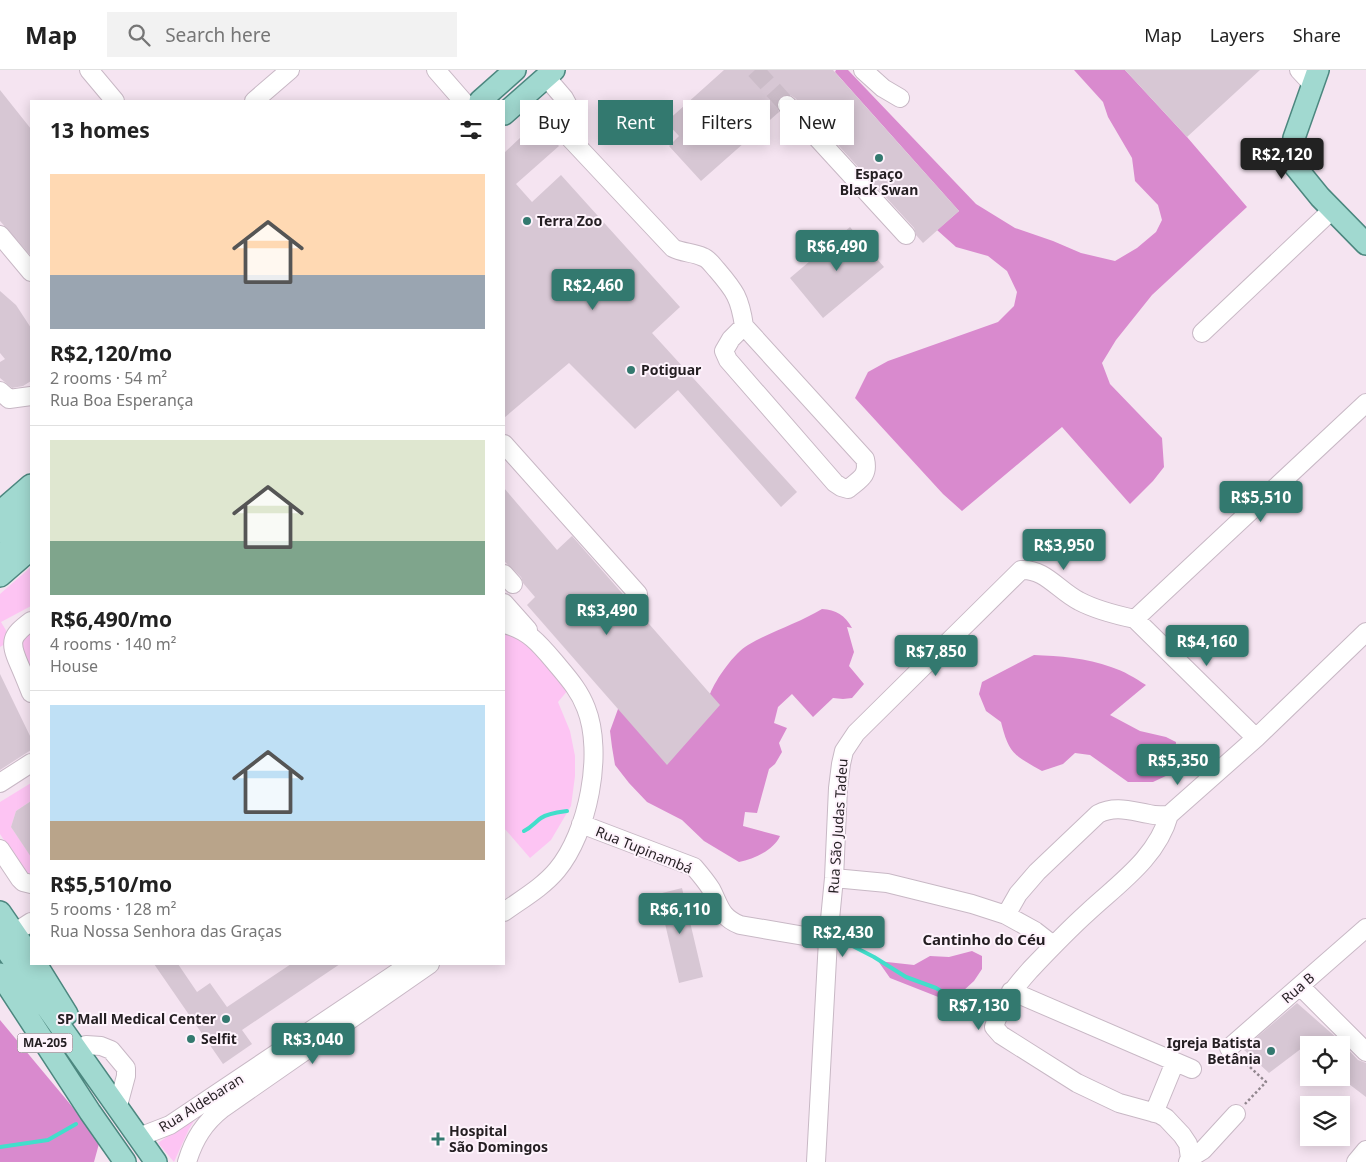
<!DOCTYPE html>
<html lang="en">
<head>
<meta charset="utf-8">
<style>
	:root { --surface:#fff; --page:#f2f2f2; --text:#222; --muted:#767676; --line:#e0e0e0; --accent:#33796f }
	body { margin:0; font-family:"Noto Sans",sans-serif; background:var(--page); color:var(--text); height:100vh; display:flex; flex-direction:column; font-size:19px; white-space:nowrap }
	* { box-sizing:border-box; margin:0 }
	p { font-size:16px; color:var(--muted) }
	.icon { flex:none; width:28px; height:28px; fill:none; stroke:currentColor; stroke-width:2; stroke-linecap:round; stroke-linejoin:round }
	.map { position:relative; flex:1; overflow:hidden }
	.side { position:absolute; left:30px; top:30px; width:475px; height:865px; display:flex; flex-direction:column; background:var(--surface); border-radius:0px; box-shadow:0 2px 12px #0003 }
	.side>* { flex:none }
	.banner { position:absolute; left:520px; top:30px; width:475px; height:45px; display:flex; gap:10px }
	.buttons { position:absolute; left:1300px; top:966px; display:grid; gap:10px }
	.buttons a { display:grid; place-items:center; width:50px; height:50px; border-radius:0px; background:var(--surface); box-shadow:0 2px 12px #0003; font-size:25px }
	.price { position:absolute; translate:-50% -42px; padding:0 11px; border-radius:5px; background:var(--accent); color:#fff; font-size:16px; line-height:32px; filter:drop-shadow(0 1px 2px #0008) }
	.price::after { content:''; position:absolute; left:50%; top:30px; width:15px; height:11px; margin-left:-8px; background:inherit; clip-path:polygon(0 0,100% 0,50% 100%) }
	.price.current { background:#222; color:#fff }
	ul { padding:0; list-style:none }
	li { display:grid; align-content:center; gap:10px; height:265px; padding:0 20px }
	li+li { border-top:1px solid var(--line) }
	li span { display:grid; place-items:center; height:155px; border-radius:0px; color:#555 }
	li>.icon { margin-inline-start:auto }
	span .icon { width:90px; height:90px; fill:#fffc; stroke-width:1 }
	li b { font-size:21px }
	h2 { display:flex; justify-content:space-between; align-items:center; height:60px; padding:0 20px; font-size:21px }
	.chip { padding:0 18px; border-radius:0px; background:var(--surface); box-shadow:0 2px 12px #0003; font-size:18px; line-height:45px }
	.chip.current { background:var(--accent); color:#fff }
	header { display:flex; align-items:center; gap:30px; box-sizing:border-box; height:70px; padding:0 25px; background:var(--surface); border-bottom:1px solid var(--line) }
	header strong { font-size:24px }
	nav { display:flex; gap:28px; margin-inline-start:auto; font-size:18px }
	.search { width:350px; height:45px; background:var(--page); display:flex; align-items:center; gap:12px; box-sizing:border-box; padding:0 18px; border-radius:0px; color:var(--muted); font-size:19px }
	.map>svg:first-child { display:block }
</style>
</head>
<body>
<header>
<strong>Map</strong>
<div class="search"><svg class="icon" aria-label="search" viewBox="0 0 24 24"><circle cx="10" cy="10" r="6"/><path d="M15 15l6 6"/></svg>Search here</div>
<nav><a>Map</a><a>Layers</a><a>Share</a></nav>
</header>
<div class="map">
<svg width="1366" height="1092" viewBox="0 0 1366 1092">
	<rect width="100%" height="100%" fill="#f5e4f1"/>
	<!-- green -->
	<path fill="#fdc4f3" d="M 31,497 L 31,536 L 1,552 L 7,562 L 5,574 L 0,577 L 0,524 Z
		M 31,559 L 31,608 L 17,570 Z
		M 504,562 L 526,572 L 568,620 L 558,632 L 570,661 L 575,686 L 575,706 L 571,736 L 551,770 L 530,788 L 504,758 Z
		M 31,713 L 31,731 L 16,741 L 11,757 L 28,782 L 31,782 L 31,802 L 27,805 L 0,764 L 0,732 Z
		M 197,1046 L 189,1059 L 174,1092 L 158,1073 Z"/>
	<!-- forest -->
	<path fill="#d98ace" d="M 836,0 L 848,0 L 976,134 L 1015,158 L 1053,171 L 1081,183 L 1115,191 L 1137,178 L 1156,162 L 1162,150 L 1158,135 L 1135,111 L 1132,88 L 1108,47 L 1103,32 L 1074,0 L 1125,0 L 1187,67 L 1247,137 L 1152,225 L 1116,270 L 1102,293 L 1110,314 L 1162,368 L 1164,397 L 1153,411 L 1130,434 L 1062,357 L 962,441 L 943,424 L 855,328 L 868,302 L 888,291 L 998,252 L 1014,236 L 1017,222 L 1007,201 L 988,186 L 956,177 L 937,160 L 959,141 L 835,2 Z
		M 822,539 C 836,540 845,545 852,558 L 847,557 L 854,582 L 849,596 L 864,614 L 852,628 L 843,629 L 833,628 L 813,647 L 792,624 L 778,637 L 774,653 L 787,658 L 779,673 L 782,682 L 775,694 L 769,699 L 757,743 L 745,742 L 743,756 L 780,766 C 774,780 754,789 739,792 L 704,771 L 682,750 L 647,732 L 629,713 L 615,695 L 612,677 L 610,661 L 618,639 L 710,624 C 716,609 734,583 748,575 C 772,561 799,553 822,539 Z
		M 1034,585 C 1059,586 1087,588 1111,597 C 1124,601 1135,608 1146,615 L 1110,645 L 1140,661 L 1166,667 L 1176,672 L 1175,690 L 1170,704 L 1153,712 L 1128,712 L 1090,685 L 1075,683 L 1063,694 L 1042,701 C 1014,685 1009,684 1001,652 L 986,641 L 979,624 L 982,612 Z
		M 972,881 L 982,886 L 982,899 L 974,911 L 951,932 L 890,908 L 878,891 L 914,895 L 930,886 L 949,887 Z
		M 0,950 L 100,1070 L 94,1092 L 0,1092 Z"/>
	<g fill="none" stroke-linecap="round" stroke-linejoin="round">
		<!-- stream -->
		<path stroke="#42decb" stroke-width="4" d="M 524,761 C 532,757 535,752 541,748 C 548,743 559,742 567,741
			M 841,870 L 874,887 L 906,907 L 936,918 L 981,945
			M 0,1077 L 48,1070 L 76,1054"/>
	</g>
	<!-- building -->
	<path fill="#d7c7d4" d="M 724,0 L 833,0 L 959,141 L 923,173 L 916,165 L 914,158 L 795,28 L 790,25 L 784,25 L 780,28 L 777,37 L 779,42 L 701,111 L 669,76 L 679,66 L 666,52 Z
		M 1125,0 L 1260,0 L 1187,67 Z
		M 0,20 L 31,59 L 31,186 L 0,151 Z
		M 537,52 L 559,76 L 516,114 L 532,132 L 561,105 L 680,237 L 652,263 L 797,422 L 781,437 L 678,320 L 635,359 L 569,293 L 504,348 L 504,83 Z
		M 850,157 L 884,197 L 823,248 L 790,208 Z
		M 0,221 L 16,235 L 31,258 L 31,311 L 23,316 L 12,318 L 0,308 L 0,292 L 5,289 L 0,283 Z
		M 504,418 L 557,480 L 572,466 L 720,635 L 667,695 L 527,535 L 535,527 L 523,513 L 521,507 L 504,491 Z
		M 0,604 L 31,668 L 31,680 L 0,700 Z
		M 31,731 L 31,787 L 11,757 L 16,741 Z
		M 682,818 L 703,907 L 679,913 L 658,824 Z
		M 154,894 L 178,894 L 197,922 L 210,913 L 227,937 L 291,894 L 340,894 L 242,960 L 252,974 L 223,994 Z
		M 1297,933 L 1338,969 L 1358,990 L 1366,993 L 1366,1027 L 1341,1008 L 1341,975 L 1309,975 L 1309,983 L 1302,978 L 1269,1003 L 1243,979 Z"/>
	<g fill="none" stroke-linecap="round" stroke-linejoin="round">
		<!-- minor-tunnel -->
		<path stroke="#cbbcc8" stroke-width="18" stroke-dasharray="18 9" stroke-linecap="butt" d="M 755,0 L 787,35"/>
		<!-- minor casing -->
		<g stroke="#c8b8c5" stroke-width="20">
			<path id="minor" d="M 89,0 L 115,31
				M 436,0 L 463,31
				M 863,0 L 883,18 L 900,28
				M 1299,0 L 1313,15
				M 546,7 L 564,28 L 570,39 L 566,64 L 673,178 C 682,183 693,182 703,187 C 709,189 713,196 717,200 C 735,221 740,228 744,256 L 731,269 L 724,281 L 728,290 L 835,413 L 841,417 L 848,419 C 860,409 869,406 865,389 L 744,256
				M 254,31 L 290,0
				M 787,35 L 906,165
				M 0,165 L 31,202
				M 1202,263 L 1332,140
				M 0,321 L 9,329 L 31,326
				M 504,374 L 638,524
				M 504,504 L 513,514
				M 504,533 L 528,560
				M 1135,549 L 1366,333
				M 1135,549 L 1256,668
				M 31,551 C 11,566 9,571 19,594 C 23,603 27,613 31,623
				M 504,554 C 530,560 542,577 559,597 C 570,610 580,622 586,638 C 604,683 588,763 557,800 C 543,817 522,829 504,842
				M 0,713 L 31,693
				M 1169,745 C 1157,788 1118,814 1087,843 C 1067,861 1049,880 1030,900 C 1015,917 1001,934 994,957 L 1001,965 L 1077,1013 L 1119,1033 L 1159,1044 L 1166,1048 L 1182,1065 L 1188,1074 L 1190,1088
				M 581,754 L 694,797 C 700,804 706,811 711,819 C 720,836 720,847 740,855 L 828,870
				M 0,779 L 20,809 L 23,812 L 31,814
				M 834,808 L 887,813 L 972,834 L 1006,845 L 1035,861 L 1053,875
				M 1006,845 L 1018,824 L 1037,802 L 1098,744 C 1115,735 1131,741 1149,744 C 1156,746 1163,745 1169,745 L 1256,668 L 1366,562
				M 14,863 L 31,852
				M 1300,916 L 1366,982
				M 1011,921 L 1192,999
				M 86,975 L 101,976 L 111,980 L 126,998 L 126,1006 L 119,1032
				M 1229,978 L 1366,858
				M 1154,1043 L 1175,992
				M 139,1067 L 170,1055 L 410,894
				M 187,1092 C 194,1069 204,1053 223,1038 L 430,894
				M 816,1092 L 828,870 L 834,808 L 838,718 L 841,694 L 844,681 L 856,663 L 1021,500 C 1044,498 1059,521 1079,531 C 1096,540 1116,545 1135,549
				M 1188,1092 L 1190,1088 L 1203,1080 L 1236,1044
				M 1356,1092 L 1366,1080"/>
		</g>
		<!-- major casing -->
		<g stroke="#4c877f" stroke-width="24">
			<path id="major" d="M 1318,0 L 1294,68 L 1292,84 L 1294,95 L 1320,127 L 1366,174
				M 480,31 L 515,0
				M 504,44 L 554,0
				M 0,442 L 31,415
				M 0,462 L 29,436
				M 0,487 L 31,459
				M 0,506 L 30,480
				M 0,842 L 31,887
				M 0,871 L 156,1092
				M 36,894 L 67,944
				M 0,904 L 90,1042 L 125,1092"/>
		</g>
		<!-- path -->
		<path stroke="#91868e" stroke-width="2.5" stroke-dasharray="2.5 2.5" stroke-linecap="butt" d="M 1239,987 L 1266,1012 L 1245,1034"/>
		<!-- minor -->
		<use href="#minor" stroke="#fff" stroke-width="18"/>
		<!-- major -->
		<use href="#major" stroke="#a1d9d0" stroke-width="21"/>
	</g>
	<!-- markers -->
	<g fill="#33796f" stroke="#fef3fc" stroke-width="2">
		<circle cx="879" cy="88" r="5"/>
		<circle cx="527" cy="151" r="5"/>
		<circle cx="631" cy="300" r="5"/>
		<circle cx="226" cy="949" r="5"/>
		<circle cx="191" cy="969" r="5"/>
		<circle cx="1271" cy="981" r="5"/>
		<path d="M435.5 1061.5h5v5h5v5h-5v5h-5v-5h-5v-5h5z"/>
	</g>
	<g text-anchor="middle" stroke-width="4" stroke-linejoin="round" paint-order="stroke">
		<!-- shield labels -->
		<rect fill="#fef3fc" stroke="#655e63" stroke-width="1" x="17.5" y="963.5" width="55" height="19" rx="4"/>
		<g font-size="12" font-weight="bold" fill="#241e22">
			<text x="45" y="977">MA-205</text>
		</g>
		<!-- poi labels -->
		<g font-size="14" font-weight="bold" fill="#241e22" stroke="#fef3fc" text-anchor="start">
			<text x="879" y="109" text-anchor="middle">Espaço<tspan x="879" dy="16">Black Swan</tspan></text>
			<text x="537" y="156">Terra Zoo</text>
			<text x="641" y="305">Potiguar</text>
			<text x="216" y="954" text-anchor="end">SP Mall Medical Center</text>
			<text x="201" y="974">Selfit</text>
			<text x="1261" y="978" text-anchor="end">Igreja Batista<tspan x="1261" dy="16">Betânia</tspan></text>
			<text x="449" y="1066">Hospital<tspan x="449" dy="16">São Domingos</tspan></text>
		</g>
		<!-- street labels -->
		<g font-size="14" fill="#241e22" stroke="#fef3fc">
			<text transform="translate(838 756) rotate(-86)" y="5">Rua São Judas Tadeu</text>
			<text transform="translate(644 780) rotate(22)" y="5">Rua Tupinambá</text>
			<text transform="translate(1298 918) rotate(-41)" y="5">Rua B</text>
			<text transform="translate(201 1033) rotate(-32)" y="5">Rua Aldebaran</text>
		</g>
		<!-- neighbourhood labels -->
		<g font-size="15" font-weight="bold" fill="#241e22" stroke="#fef3fc">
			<text x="984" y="875">Cantinho do Céu</text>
		</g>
	</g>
</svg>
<div class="buttons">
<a><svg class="icon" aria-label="locate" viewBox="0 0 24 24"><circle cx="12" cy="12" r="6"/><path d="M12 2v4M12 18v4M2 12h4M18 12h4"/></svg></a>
<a><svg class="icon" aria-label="layers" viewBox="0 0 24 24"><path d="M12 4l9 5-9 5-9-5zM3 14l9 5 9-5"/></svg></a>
</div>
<b class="price current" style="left:1282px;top:110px">R$2,120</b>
<b class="price" style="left:837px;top:202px">R$6,490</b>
<b class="price" style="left:593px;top:241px">R$2,460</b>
<b class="price" style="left:1261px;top:453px">R$5,510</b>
<b class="price" style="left:1064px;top:501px">R$3,950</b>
<b class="price" style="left:607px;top:566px">R$3,490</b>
<b class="price" style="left:1207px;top:597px">R$4,160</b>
<b class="price" style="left:936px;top:607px">R$7,850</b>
<b class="price" style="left:1178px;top:716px">R$5,350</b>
<b class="price" style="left:680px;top:865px">R$6,110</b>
<b class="price" style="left:843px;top:888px">R$2,430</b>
<b class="price" style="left:979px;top:961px">R$7,130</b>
<b class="price" style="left:313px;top:995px">R$3,040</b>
<div class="banner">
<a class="chip">Buy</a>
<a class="chip current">Rent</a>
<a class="chip">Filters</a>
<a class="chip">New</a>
</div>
<section class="side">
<h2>13 homes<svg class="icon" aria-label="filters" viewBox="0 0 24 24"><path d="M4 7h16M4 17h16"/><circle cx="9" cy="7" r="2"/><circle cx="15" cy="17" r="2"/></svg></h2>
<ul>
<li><span style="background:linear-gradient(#ffd9b3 65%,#9aa5b1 0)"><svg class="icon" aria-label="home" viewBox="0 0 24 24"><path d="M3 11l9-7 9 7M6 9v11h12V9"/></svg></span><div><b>R$2,120/mo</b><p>2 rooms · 54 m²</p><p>Rua Boa Esperança</p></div></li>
<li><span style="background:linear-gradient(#dfe7d0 65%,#7fa58c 0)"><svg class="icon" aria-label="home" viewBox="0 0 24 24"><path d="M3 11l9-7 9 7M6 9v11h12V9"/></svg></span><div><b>R$6,490/mo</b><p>4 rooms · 140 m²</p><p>House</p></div></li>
<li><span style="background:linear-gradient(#bfe0f5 75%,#b9a48a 0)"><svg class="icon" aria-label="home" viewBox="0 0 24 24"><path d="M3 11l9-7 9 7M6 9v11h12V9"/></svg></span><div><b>R$5,510/mo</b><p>5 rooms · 128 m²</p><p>Rua Nossa Senhora das Graças</p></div></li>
</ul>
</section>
</div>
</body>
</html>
